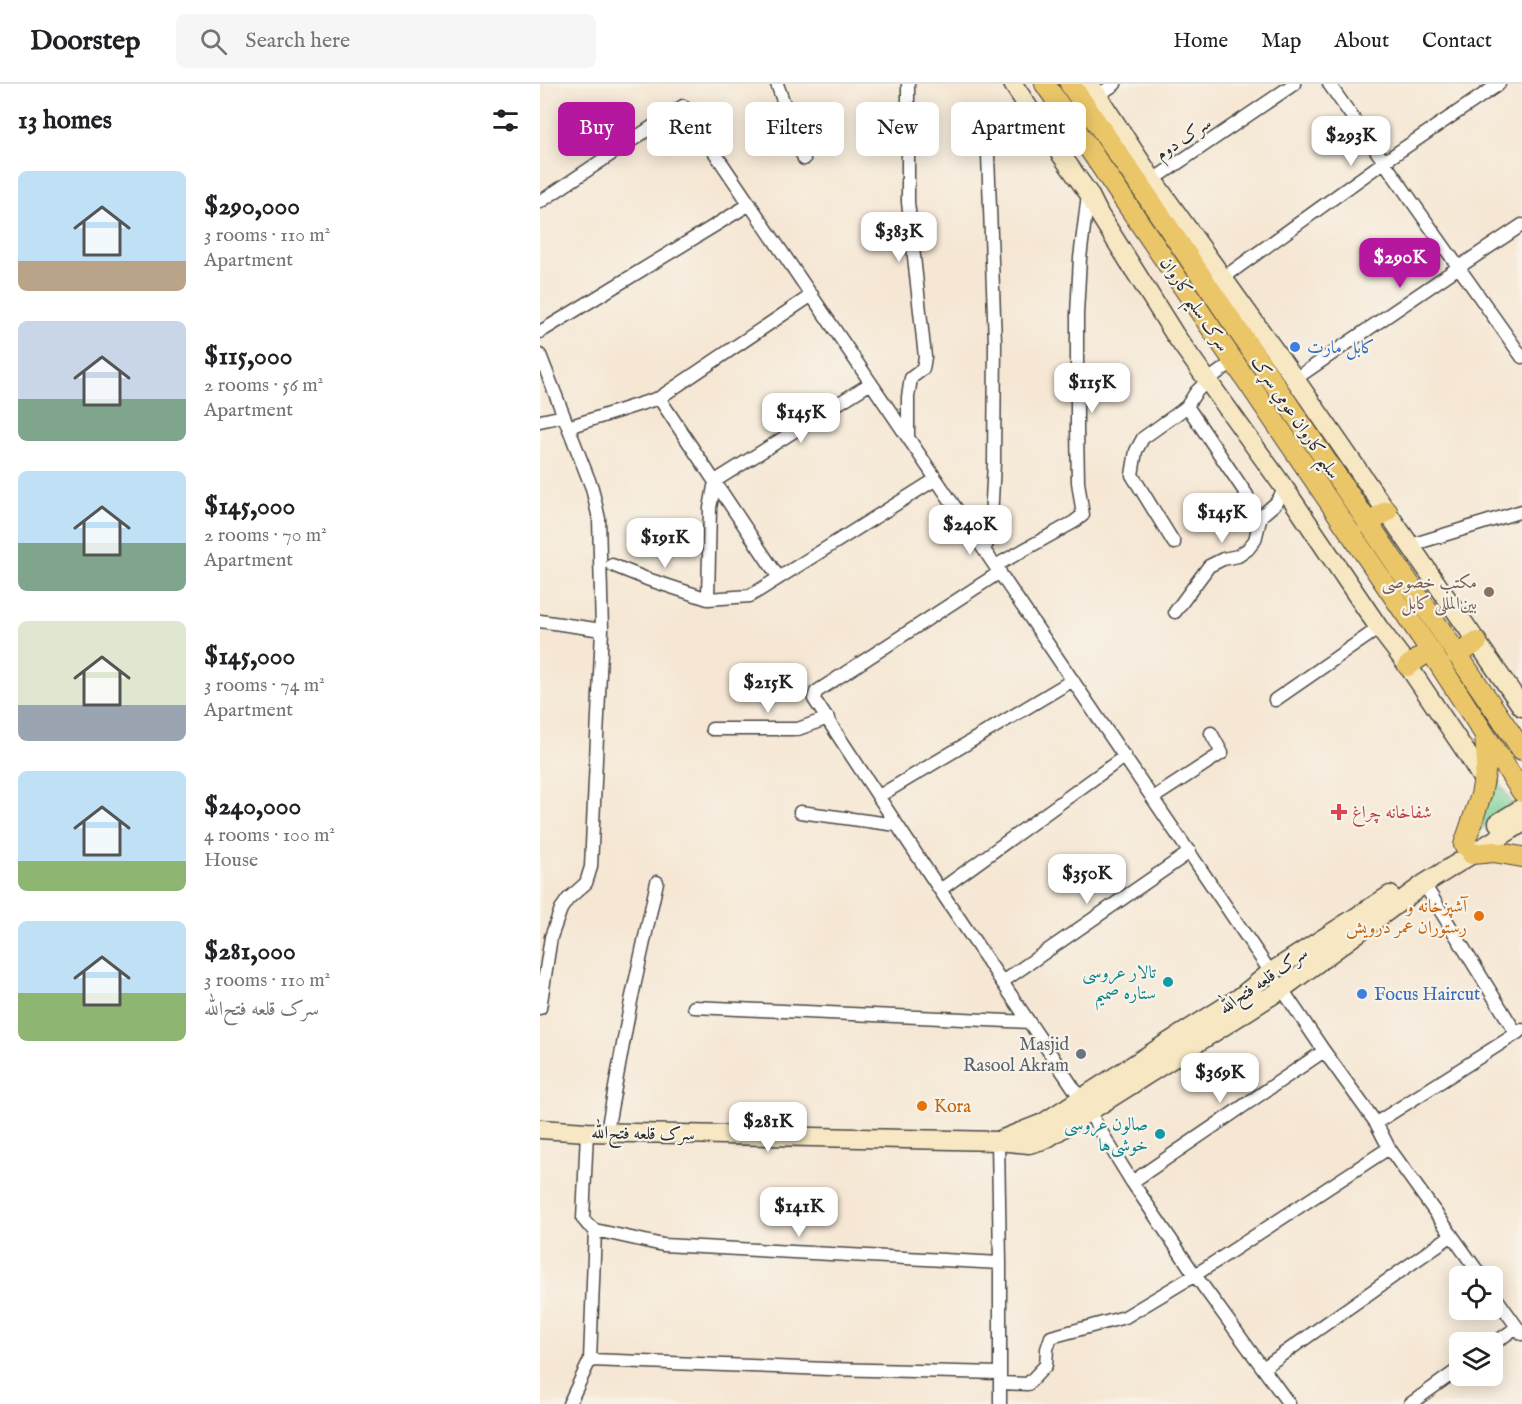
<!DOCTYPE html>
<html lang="en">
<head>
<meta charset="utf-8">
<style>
	:root { --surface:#fff; --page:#f6f6f6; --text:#202124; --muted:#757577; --line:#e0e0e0; --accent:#b5179e }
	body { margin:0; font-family:"IM FELL English",Amiri,serif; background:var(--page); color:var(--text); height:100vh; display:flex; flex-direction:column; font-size:22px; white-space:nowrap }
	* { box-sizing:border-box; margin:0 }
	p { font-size:20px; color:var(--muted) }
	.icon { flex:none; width:33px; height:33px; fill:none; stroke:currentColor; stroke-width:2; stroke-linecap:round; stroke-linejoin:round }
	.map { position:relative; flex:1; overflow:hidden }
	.drawer { display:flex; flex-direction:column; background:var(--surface); width:540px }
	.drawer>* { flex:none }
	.guide { position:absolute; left:18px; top:18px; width:570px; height:54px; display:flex; gap:12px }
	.buttons { position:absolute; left:909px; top:1182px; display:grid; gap:12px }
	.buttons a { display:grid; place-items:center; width:54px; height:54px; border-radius:9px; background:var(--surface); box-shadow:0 3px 15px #0003; font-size:30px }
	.price { position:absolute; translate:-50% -51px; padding:0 14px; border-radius:12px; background:#fff; color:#222; font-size:20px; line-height:39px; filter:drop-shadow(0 2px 3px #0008) }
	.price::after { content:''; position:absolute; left:50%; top:36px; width:18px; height:14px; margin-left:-9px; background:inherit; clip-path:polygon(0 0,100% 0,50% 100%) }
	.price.current { background:var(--accent); color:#fff }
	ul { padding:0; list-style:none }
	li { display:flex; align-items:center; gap:18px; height:150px; padding:0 18px }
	li span { display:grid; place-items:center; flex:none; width:168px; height:120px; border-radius:9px; color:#555 }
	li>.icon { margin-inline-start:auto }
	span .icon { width:72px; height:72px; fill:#fffc; stroke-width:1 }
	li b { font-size:26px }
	h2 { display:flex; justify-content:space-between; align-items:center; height:72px; padding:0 18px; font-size:26px }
	.chip { padding:0 21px; border-radius:9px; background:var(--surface); box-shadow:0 3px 15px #0003; font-size:21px; line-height:54px }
	.chip.current { background:var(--accent); color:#fff }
	header { display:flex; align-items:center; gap:36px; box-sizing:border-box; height:84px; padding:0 30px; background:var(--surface); border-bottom:2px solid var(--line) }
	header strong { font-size:28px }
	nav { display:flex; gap:33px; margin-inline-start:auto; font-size:21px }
	.search { width:420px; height:54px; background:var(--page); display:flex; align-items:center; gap:15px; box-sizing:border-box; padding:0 21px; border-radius:9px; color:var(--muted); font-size:22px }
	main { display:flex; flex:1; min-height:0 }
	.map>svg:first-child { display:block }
</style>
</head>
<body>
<header>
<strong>Doorstep</strong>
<div class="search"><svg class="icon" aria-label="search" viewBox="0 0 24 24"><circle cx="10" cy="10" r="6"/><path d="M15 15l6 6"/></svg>Search here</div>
<nav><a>Home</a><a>Map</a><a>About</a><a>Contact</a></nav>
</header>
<main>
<section class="drawer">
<h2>13 homes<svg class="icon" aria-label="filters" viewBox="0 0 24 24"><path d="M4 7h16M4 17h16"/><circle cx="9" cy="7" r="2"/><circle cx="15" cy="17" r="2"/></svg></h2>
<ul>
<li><span style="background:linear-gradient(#bfe0f5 75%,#b9a48a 0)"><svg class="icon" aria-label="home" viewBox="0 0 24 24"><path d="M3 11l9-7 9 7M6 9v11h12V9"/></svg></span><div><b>$290,000</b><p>3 rooms · 110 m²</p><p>Apartment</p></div></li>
<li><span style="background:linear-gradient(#c9d6e8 65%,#7fa58c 0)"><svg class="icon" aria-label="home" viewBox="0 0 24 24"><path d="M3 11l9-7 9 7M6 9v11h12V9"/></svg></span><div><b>$115,000</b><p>2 rooms · 56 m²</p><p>Apartment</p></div></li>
<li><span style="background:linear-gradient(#bfe0f5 60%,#7fa58c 0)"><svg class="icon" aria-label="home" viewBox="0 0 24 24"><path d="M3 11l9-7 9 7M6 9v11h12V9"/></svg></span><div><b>$145,000</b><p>2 rooms · 70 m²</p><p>Apartment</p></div></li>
<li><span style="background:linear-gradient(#dfe7d0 70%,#9aa5b1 0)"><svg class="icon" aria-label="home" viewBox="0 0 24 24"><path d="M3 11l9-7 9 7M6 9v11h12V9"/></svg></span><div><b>$145,000</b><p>3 rooms · 74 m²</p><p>Apartment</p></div></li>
<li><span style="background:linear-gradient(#bfe0f5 75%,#8fb573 0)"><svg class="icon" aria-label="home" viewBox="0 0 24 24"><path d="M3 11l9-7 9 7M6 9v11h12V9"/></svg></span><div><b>$240,000</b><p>4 rooms · 100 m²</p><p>House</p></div></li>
<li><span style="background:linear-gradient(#bfe0f5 60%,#8fb573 0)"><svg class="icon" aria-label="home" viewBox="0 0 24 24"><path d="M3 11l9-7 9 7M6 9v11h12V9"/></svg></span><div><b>$281,000</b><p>3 rooms · 110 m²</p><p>سرک قلعه فتح‌الله</p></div></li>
</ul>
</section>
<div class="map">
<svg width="982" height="1320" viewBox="0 0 982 1320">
	<rect width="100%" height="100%" fill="#f7f3e8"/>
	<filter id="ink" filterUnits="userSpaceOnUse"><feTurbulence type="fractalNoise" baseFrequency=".0167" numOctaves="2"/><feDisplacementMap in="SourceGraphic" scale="12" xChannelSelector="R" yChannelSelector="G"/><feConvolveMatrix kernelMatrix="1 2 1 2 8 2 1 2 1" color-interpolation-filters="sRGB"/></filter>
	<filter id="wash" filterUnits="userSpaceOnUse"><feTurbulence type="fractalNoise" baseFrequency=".008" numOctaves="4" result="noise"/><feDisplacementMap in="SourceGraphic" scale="24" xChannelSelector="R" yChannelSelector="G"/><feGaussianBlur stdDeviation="1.35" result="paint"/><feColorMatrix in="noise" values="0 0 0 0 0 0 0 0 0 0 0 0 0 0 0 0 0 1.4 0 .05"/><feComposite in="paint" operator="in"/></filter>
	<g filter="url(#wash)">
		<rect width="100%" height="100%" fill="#f6e7d4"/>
		<!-- green -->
		<path fill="#77d095" stroke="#517e60" stroke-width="1.5" d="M 951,686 L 972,719 L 937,747 Z"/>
	</g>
	<g filter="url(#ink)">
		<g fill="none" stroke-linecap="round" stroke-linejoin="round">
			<!-- street casing -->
			<g stroke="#494744" stroke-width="15">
				<path id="street" d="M 237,0 L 264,75
					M 789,0 L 982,273
					M 557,12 L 575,0
					M 613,96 L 754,0
					M 0,118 L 143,22 L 784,967 L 836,1039 L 849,1064 L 941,1192
					M 683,194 L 845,77 L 959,0
					M 0,248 L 210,120
					M 0,271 L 52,404 L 59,435 L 62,546 L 51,783 L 46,799 L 28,815 L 21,825 L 11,853 L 0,924
					M 755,295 L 919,183 L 982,141
					M 119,314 L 239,494
					M 647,322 L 707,411
					M 0,337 L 24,332
					M 28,343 L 119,314 L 272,211
					M 368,353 L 368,313 L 371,294 L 383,285 L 385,273 L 368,118 L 368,0
					M 634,459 L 592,391 L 596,367 L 603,354 L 641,327 L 647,322 L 656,308 L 668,296 L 694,277
					M 871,461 L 982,427
					M 444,466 L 450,453 L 454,379 L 455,258 L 447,44 L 500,41
					M 72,481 L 107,495 L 168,515 L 210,512 L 396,395
					M 455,482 L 534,438 L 543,431 L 538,398 L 537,345 L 537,230 L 540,174 L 548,111
					M 460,488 L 276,608 L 274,615 L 400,806 L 541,1015 L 592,1098 L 655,1191 L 749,1320
					M 168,515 L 170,424 L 175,397 L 331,299
					M 635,528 L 669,482 L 683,475 L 698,472 L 708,465 L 715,456 L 721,432 L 736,419 L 745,405
					M 0,537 L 62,546
					M 735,616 L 839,544
					M 172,645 L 258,645 L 288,634
					M 339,712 L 533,596
					M 613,714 L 682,669 L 671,649
					M 260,728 L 357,741
					M 884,800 L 976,949
					M 400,806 L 585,672
					M 462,898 L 650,768
					M 154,923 L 489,938
					M 836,1039 L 982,946
					M 67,1047 L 91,917 L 117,798
					M 47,1048 L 43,1135 L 48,1141 L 55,1146 L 123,1161 L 460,1179
					M 458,1057 L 460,1179 L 460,1320
					M 592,1098 L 784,967
					M 952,1208 L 982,1250
					M 952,1261 L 977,1243
					M 50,1276 L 288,1285 L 460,1289
					M 723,1284 L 912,1151
					M 460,1299 L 488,1300 L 506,1281 L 507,1265 L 511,1253 L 585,1233 L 655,1191 L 849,1064
					M 29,1320 L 50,1276 L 55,1146
					M 870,1320 L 920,1284"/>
			</g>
			<!-- secondary casing -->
			<g stroke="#494744" stroke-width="21">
				<path id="secondary" d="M 473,0 L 500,41 L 549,110 L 559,130 L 635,251 L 745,405 L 839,544 L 868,582 L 928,671 L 944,698
					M 550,0 L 610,92 L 755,295 L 982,623
					M 958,739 L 982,724
					M 0,1045 L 47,1048 L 458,1057 L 489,1060 L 506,1055 L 742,905 L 884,800 L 982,739
					M 460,1056 L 503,1039 L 627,959 L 699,914 L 731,888 L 850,811"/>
			</g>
			<!-- primary casing -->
			<g stroke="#494744" stroke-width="22">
				<path id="primary" d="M 505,0 L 890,566 L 982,708
					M 530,0 L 607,112 L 982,666
					M 828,440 L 847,427
					M 917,571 L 937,558
					M 868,582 L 890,566
					M 924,761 L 941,711 L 947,678 L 945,653
					M 932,770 L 954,768 L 982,773"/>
			</g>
			<!-- street -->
			<use href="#street" stroke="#fff" stroke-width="12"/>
			<!-- secondary -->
			<use href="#secondary" stroke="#f7e8c3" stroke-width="18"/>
			<!-- primary -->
			<use href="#primary" stroke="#ebc669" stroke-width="20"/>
		</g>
	</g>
	<!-- markers -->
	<g fill="#3f7fe0" stroke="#f7f3e8" stroke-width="2">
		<circle cx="755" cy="263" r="6"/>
		<circle cx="822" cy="910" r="6"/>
	</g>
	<circle fill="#8d6e63" stroke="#f7f3e8" stroke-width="2" cx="949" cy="508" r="6"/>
	<path fill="#e0444e" stroke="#f7f3e8" stroke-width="2" d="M796 719h6v6h6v6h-6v6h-6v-6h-6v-6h6z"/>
	<g fill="#e8710a" stroke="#f7f3e8" stroke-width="2">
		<circle cx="939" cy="832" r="6"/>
		<circle cx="382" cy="1022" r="6"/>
	</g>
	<g fill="#0f9aa8" stroke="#f7f3e8" stroke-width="2">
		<circle cx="628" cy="898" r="6"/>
		<circle cx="620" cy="1050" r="6"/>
	</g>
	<circle fill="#6b7280" stroke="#f7f3e8" stroke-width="2" cx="541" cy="970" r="6"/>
	<g text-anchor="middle" stroke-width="4.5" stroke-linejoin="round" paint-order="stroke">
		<!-- street labels -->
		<g font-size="18" fill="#2b2b2b" stroke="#f7f3e8">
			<text transform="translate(643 54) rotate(-34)" y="6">سرک دوم</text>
			<text transform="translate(655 220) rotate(56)" y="6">سرک سلیم کاروان</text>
			<text transform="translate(756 333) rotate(56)" y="6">سلیم کاروان عومي سړک</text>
			<text transform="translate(723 896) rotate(-35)" y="6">سرک قلعه فتح‌الله</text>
			<text transform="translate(103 1049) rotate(1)" y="6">سرک قلعه فتح‌الله</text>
		</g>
		<!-- shop labels -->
		<g font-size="18" fill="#366cbe" stroke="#f7f3e8" text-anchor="start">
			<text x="767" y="269">کابل مارت</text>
			<text x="834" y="916">Focus Haircut</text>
		</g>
		<!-- education labels -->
		<g font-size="18" fill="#785e54" stroke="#f7f3e8" text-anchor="end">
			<text x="937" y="504">مکتب خصوصی<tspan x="937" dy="21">بین‌المللی کابل</tspan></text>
		</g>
		<!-- health labels -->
		<g font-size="18" fill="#be3a42" stroke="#f7f3e8" text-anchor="start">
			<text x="812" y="734">شفاخانه چراغ</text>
		</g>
		<!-- food labels -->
		<g font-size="18" fill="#c56008" stroke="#f7f3e8" text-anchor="end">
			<text x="927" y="828">آشپزخانه و<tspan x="927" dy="21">رستوران عمر درویش</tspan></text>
			<text x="394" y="1028" text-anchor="start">Kora</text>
		</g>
		<!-- culture labels -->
		<g font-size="18" fill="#0d838f" stroke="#f7f3e8" text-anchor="end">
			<text x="616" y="894">تالار عروسی<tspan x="616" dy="21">ستاره صمیم</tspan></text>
			<text x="608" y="1046">صالون عروسی<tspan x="608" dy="21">خوشی‌ها</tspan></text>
		</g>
		<!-- worship labels -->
		<g font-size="18" fill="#5b616d" stroke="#f7f3e8" text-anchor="end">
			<text x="529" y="966">Masjid<tspan x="529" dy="21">Rasool Akram</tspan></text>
		</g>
	</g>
</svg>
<div class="buttons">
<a><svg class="icon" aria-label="locate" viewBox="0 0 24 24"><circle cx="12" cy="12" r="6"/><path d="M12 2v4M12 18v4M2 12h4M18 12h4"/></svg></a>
<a><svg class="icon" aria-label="layers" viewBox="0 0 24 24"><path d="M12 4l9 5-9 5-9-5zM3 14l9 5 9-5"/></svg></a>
</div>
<b class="price" style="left:811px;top:83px">$293K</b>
<b class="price" style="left:359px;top:179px">$383K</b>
<b class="price current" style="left:860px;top:205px">$290K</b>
<b class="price" style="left:552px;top:330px">$115K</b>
<b class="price" style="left:261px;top:360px">$145K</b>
<b class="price" style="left:682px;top:460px">$145K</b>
<b class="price" style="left:430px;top:472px">$240K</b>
<b class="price" style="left:125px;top:485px">$191K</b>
<b class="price" style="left:228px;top:630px">$215K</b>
<b class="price" style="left:547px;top:821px">$350K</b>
<b class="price" style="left:680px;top:1020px">$369K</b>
<b class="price" style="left:228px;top:1069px">$281K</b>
<b class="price" style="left:259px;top:1154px">$141K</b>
<div class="guide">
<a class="chip current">Buy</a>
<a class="chip">Rent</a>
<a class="chip">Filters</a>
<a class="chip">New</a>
<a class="chip">Apartment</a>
</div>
</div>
</main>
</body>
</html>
